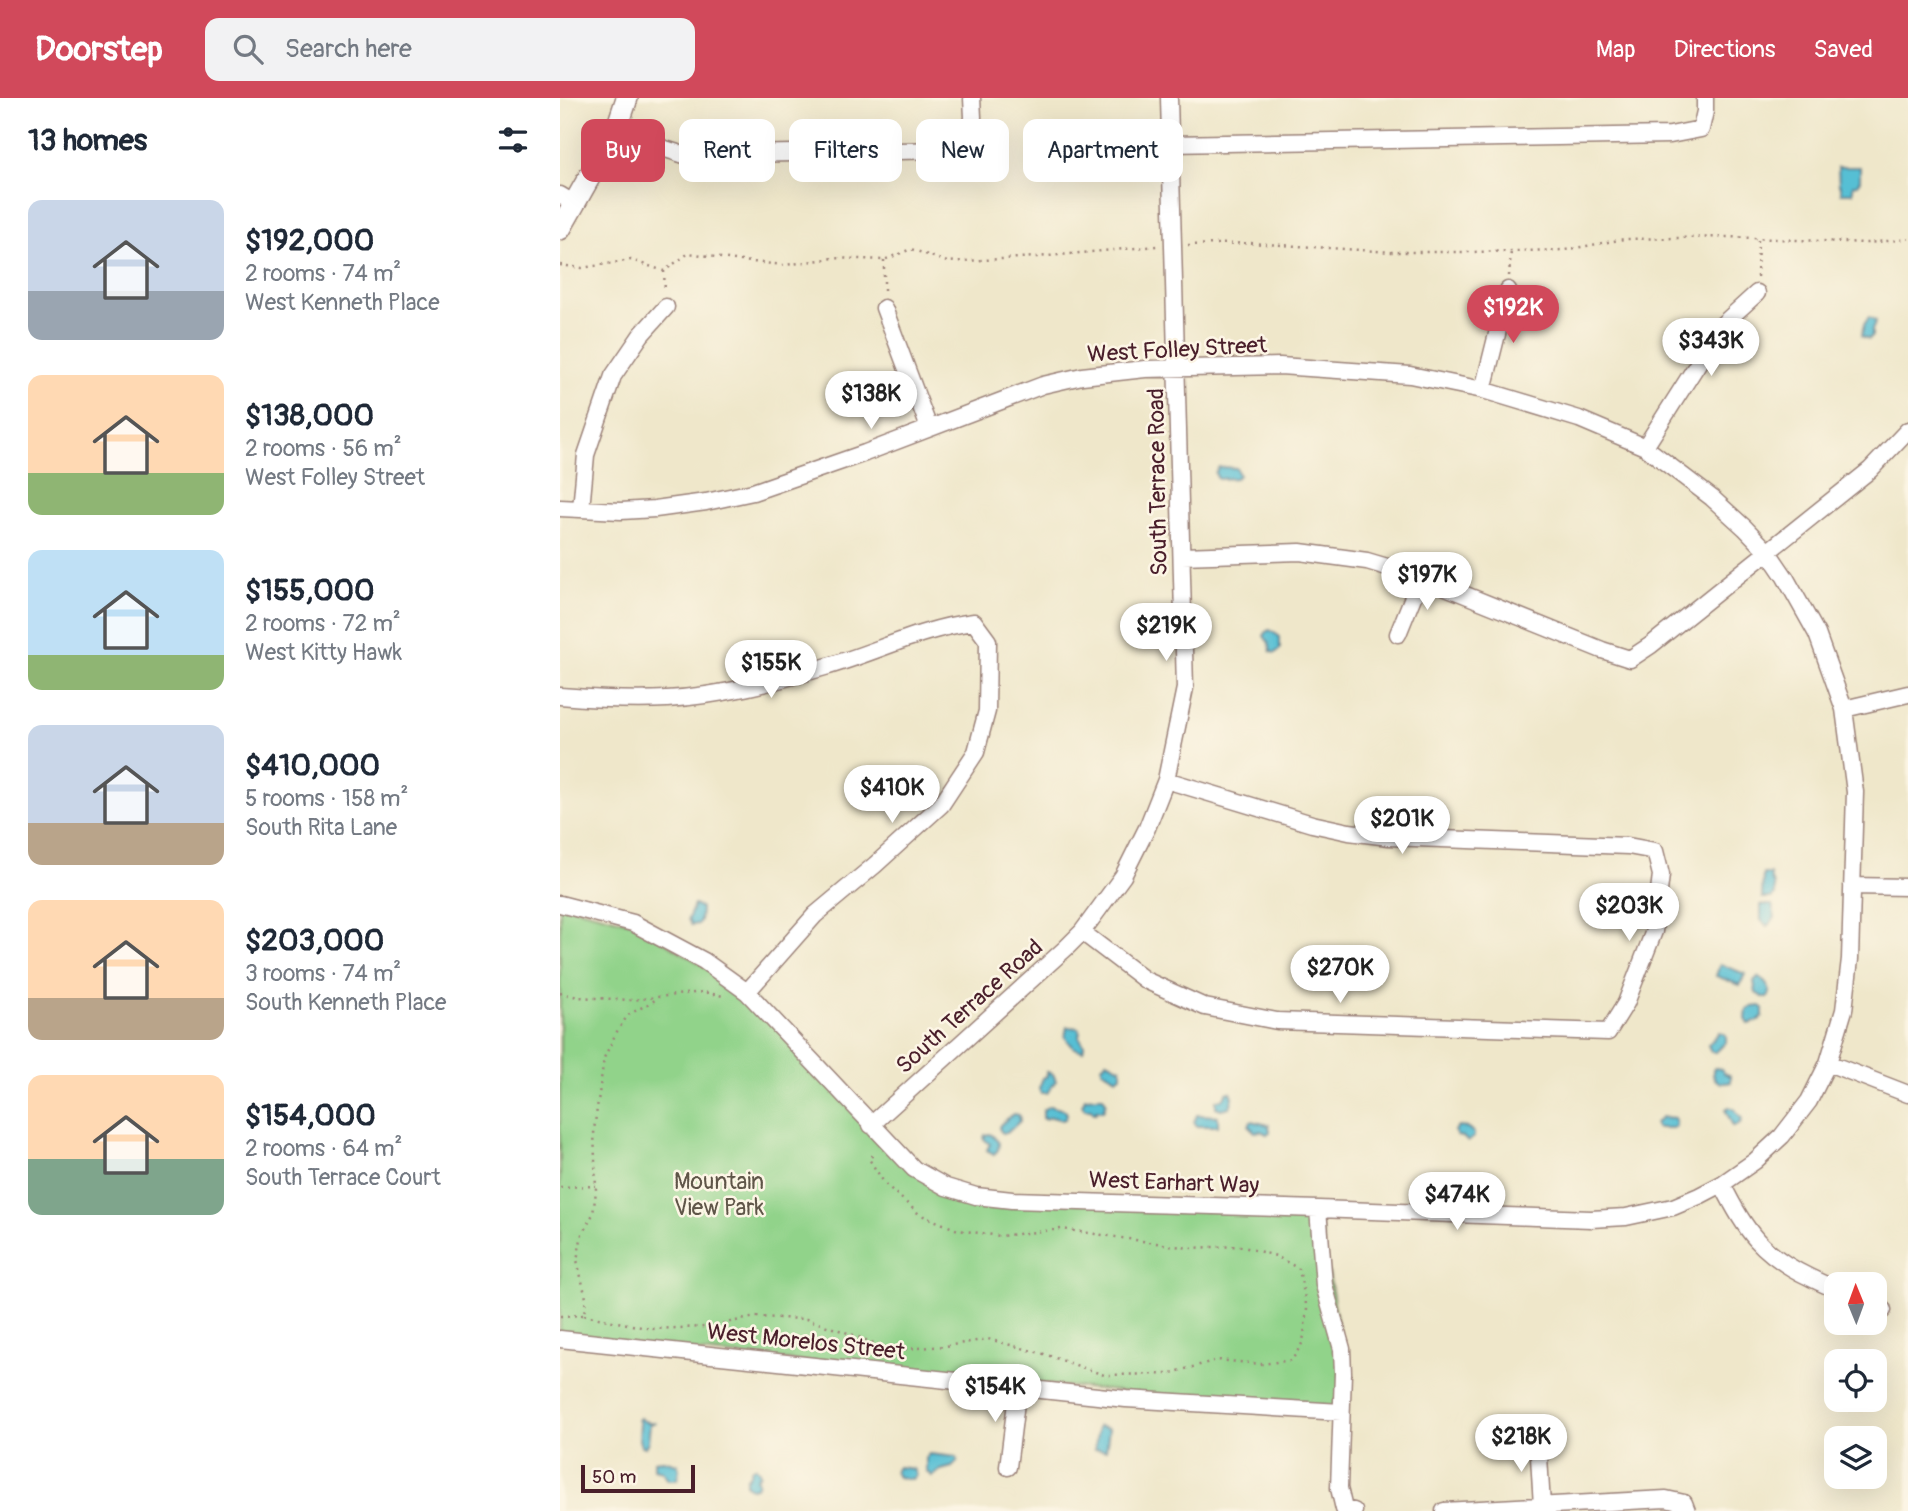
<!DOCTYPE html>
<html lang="en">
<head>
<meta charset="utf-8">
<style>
	:root { --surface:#fff; --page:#f2f2f3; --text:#1f2937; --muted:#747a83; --accent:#d1495b }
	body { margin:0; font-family:Pangolin,sans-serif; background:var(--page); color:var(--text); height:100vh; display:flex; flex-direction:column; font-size:26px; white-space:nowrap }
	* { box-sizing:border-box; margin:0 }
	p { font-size:23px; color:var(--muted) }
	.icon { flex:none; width:38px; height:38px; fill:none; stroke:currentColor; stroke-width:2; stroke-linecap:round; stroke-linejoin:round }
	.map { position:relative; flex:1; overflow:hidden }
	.drawer { display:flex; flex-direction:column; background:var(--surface); width:560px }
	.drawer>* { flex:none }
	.hud { position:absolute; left:21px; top:21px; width:665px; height:63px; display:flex; gap:14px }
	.needle { width:46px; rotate:359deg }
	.fabs { position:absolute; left:1264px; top:1174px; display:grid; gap:14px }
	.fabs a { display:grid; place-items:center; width:63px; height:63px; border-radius:14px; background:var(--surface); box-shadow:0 7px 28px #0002; font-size:35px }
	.scale { position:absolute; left:21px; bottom:18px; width:114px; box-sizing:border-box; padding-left:7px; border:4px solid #4a1f2b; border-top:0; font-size:19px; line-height:24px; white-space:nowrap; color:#4a1f2b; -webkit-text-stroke:5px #fcf5e5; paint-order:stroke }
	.price { position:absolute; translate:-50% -60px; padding:0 16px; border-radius:24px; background:#fff; color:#222; font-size:23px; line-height:46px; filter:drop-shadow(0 2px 4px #0008) }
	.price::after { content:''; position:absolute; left:50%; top:42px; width:21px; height:16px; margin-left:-10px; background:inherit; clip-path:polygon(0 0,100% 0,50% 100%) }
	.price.current { background:var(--accent); color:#fff }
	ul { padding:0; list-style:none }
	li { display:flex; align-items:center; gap:21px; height:175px; padding:0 28px }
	li span { display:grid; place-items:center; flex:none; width:196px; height:140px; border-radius:14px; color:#555 }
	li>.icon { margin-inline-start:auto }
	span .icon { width:84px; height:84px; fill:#fffc; stroke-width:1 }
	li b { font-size:30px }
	h2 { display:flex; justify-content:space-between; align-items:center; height:84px; padding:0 28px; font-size:30px }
	.tag { padding:0 24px; border-radius:14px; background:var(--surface); box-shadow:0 7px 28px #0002; font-size:24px; line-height:63px }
	.tag.current { background:var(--accent); color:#fff }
	header { display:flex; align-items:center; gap:42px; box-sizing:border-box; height:98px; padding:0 35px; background:var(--accent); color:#fff }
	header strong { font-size:33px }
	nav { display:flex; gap:38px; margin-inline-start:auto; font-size:24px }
	.search { width:490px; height:63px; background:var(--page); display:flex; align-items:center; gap:18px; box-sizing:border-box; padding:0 24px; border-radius:14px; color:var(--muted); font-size:26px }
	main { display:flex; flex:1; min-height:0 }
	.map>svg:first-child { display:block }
</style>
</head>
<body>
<header>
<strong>Doorstep</strong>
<div class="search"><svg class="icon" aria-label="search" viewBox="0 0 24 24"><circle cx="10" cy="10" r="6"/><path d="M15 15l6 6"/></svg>Search here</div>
<nav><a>Map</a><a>Directions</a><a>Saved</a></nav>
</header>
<main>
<section class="drawer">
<h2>13 homes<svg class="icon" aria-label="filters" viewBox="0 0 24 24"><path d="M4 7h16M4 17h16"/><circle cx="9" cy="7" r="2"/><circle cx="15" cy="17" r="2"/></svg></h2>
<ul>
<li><span style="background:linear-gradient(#c9d6e8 65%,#9aa5b1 0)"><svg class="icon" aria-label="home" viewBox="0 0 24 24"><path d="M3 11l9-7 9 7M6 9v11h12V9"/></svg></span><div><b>$192,000</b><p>2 rooms · 74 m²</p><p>West Kenneth Place</p></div></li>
<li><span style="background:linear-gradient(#ffd9b3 70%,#8fb573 0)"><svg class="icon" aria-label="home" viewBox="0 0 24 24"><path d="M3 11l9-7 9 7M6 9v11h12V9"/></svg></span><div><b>$138,000</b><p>2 rooms · 56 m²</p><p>West Folley Street</p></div></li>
<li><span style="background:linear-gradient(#bfe0f5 75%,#8fb573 0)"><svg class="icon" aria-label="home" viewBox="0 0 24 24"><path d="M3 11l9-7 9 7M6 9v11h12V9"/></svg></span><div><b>$155,000</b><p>2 rooms · 72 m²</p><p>West Kitty Hawk</p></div></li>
<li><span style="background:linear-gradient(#c9d6e8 70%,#b9a48a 0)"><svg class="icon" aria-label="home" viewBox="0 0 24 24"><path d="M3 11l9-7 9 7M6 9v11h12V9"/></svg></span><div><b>$410,000</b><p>5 rooms · 158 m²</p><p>South Rita Lane</p></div></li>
<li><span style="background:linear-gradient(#ffd9b3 70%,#b9a48a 0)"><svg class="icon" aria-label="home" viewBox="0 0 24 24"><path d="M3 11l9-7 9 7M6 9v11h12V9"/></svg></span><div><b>$203,000</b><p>3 rooms · 74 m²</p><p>South Kenneth Place</p></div></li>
<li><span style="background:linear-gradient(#ffd9b3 60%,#7fa58c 0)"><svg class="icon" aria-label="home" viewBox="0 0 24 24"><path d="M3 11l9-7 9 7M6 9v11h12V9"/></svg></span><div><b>$154,000</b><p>2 rooms · 64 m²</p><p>South Terrace Court</p></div></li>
</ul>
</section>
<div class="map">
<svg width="1348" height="1413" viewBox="0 0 1348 1413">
	<rect width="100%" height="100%" fill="#fcf5e5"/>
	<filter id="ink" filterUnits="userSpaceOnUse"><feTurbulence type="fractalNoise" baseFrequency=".0143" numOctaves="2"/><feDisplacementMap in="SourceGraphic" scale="14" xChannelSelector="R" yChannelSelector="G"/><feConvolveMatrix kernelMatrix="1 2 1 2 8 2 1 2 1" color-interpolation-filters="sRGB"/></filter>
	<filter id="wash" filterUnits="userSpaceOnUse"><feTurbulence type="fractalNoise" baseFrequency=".00686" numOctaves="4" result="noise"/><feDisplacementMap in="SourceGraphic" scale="28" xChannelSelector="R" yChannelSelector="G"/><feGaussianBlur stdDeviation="1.57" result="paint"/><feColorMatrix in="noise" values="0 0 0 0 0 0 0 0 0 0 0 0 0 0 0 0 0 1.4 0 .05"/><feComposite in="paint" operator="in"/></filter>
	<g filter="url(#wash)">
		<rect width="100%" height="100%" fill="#efe7ca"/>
		<!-- green -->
		<path fill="#91d38a" stroke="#6e795a" stroke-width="2" d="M 0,806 L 73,825 L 187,894 L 354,1071 L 416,1098 L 758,1111 L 782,1252 L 781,1314 L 0,1241 Z"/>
		<!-- water -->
		<path fill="#56bfd4" stroke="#506f80" stroke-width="2" d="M 1278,69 L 1300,69 L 1300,82 L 1297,86 L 1293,87 L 1293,95 L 1281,95 L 1281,88 L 1279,87 Z
			M 1309,219 L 1316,223 L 1312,232 L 1312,238 L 1309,241 L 1301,238 L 1304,227 Z
			M 659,369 L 676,370 L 679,377 L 676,380 L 658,381 L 655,375 Z
			M 710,532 L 720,539 L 720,551 L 715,555 L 711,554 L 709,545 L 704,538 L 707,533 Z
			M 1203,776 L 1210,776 L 1211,782 L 1214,786 L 1215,797 L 1211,800 L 1202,800 Z
			M 134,807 L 141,810 L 140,823 L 138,826 L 131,827 L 128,821 Z
			M 1201,807 L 1212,807 L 1215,820 L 1207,828 L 1201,822 Z
			M 1160,866 L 1185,876 L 1180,887 L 1156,878 Z
			M 1198,879 C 1203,881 1210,890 1210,895 L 1208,899 L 1203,899 L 1196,895 L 1194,883 Z
			M 1200,908 L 1203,910 L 1203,918 L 1198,923 L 1189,926 L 1186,921 L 1187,912 L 1192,909 Z
			M 507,929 L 518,930 L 520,933 L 519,939 L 524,947 L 523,953 L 514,950 L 505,939 Z
			M 1160,934 L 1166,937 L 1166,944 L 1156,954 L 1151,954 L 1148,947 Z
			M 547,963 L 561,970 L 561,978 L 557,980 L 542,972 L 542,968 Z
			M 1155,970 L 1161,971 L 1164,975 L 1171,978 L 1171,984 C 1161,987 1152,984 1153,971 Z
			M 487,974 L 493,976 L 496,983 L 487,995 L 481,995 L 479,990 L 483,980 L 487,978 Z
			M 671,994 L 673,999 L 670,1009 L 661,1011 L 656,1009 L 656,1003 L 664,1000 L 666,995 Z
			M 539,999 L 543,999 L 546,1004 L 543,1013 L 536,1012 L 536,1015 L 534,1015 L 531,1011 L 525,1011 L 522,1007 L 525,1000 Z
			M 489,1008 L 505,1012 L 507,1016 L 505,1021 L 502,1022 L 492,1019 L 483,1021 L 483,1012 Z
			M 1169,1009 L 1174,1011 L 1182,1021 L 1181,1024 L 1176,1028 L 1173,1028 L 1166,1013 L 1166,1011 Z
			M 453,1016 L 459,1017 L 460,1023 L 447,1035 L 442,1035 L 439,1030 L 440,1027 Z
			M 637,1017 L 658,1018 L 658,1028 L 637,1028 L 634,1024 Z
			M 1102,1019 L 1115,1020 L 1116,1028 L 1113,1030 L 1097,1030 L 1095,1025 Z
			M 691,1023 L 709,1027 L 710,1034 L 707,1036 L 701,1033 L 695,1034 L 689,1028 Z
			M 898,1029 L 908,1030 L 914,1035 L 914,1039 L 908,1044 L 903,1039 L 897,1038 L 894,1033 Z
			M 429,1036 L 432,1037 L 439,1045 L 438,1052 L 434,1056 L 427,1052 L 430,1046 L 424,1041 L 425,1037 Z
			M 80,1320 L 84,1323 L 93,1325 L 90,1326 L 88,1344 L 85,1349 L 81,1348 L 79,1342 L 80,1325 L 78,1322 Z
			M 538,1328 L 549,1331 L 546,1352 L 535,1351 Z
			M 369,1356 L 396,1359 L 398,1363 L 392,1369 L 381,1372 L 372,1378 L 366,1373 L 366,1360 Z
			M 103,1362 L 117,1366 L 119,1371 L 117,1382 L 108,1382 L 102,1373 L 94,1371 L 94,1363 Z
			M 196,1369 L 200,1375 L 196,1381 L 198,1384 L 196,1389 L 191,1390 L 186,1387 L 186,1381 L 189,1378 L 192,1370 Z
			M 338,1369 L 353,1371 L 356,1377 L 352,1381 L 338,1379 L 335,1374 Z"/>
	</g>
	<g filter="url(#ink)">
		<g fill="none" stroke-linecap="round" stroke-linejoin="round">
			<!-- street casing -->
			<g stroke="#9c837a" stroke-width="19">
				<path id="street" d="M 57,30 L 90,46 L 124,57 L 388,52 L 409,47 L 413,19 L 412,0
					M 611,46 L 1110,37 L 1141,31 L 1145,13 L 1145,0
					M 0,97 L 15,106
					M 324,210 L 369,330
					M 923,292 L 948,192
					M 1085,349 L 1163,226 L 1197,195
					M 0,410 L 61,413 L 95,411 L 146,404 L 193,394 L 305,355 L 483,287 L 522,278 L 585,271 L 720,268 L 850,277 L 923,292 L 1019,321 L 1085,349 L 1152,400 L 1185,430 L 1208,454 L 1225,479 L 1257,536 L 1284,611 L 1295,694 L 1290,861 L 1284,912 L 1268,965 L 1249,1003 L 1222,1038 L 1195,1063 L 1162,1086 L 1139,1098 L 1113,1109 L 1066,1119 L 1031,1121 L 758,1111 L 452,1102 L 416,1098 L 386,1089 L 354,1071 L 187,894 L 144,863 L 73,825 L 0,806
					M 21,411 L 26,357 L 53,278 L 81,237 L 106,209
					M 622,458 L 740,454 L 807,463 L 861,479 L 1042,552 L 1070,561 L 1091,547 L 1310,372 L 1348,332
					M 838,536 L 861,479
					M 0,598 C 36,601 71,603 107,601 C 160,598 214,584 265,569 C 315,555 362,530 414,524 L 428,543 L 427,613 L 416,654 L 381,707 L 315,767 L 255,817 L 187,894
					M 1284,611 L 1348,596
					M 1292,788 L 1348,789
					M 522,834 L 585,882 L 645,909 L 717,923 L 1048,934 L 1066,905 L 1094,833 L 1101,777 L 1095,753 L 1068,748 L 829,739 L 789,734 L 752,726 L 606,682
					M 1268,965 L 1348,996
					M 311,1027 L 506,850 L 522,834 L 563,778 L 587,730 L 606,682 L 625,590 L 609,0
					M 1162,1086 C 1185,1133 1202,1157 1251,1180 C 1259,1184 1267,1188 1276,1191
					M 758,1111 L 764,1187 L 782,1251 L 783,1275 L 779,1390 L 784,1411 L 794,1413
					M 1314,1206 L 1323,1212
					M 0,1241 L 566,1301 L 781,1314
					M 978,1342 L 982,1408
					M 448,1369 L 458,1288
					M 884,1413 L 1106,1401 L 1124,1405 L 1127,1413"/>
			</g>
			<!-- secondary casing -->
			<g stroke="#9c837a" stroke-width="24">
				<path id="secondary" d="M 0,131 L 57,30 L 67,0"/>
			</g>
			<!-- path -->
			<path stroke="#9c837a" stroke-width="2.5" stroke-dasharray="2 5" stroke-linecap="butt" d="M 628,147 L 690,145 L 832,154 L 909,154 L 1005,152 L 1064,141 L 1169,139 L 1307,145 L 1348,141
				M 324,162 L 324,194
				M 0,167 L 22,170 L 71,162 L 104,173 L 129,155 L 181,163 L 225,167 L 274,160 L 324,162 L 351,151 L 387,164 L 477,159 L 597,148
				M 104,173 L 105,194
				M 949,178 L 951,153
				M 1197,179 L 1198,140
				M 0,895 L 18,899 L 71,902 L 143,894 L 163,898
				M 0,1089 L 36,1088
				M 24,1217 L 91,1231 L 145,1229 L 196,1219 L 246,1221 L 288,1235 L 332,1252 L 386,1248 L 428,1241 L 484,1256 L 544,1277 L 608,1276 L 657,1262 L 702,1266 L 732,1262 L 743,1244 L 747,1211 L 739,1171 L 716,1158 L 680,1148 L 629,1150 L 502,1131 L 440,1138 L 398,1132 L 359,1116 L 325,1086 L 309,1061 L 316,1054
				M 0,1218 L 24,1217 L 26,1200 L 17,1162 L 22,1136 L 33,1116 L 36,1093 L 34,1032 L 44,960 L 56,935 L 68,917 L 99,900"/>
			<!-- street -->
			<use href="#street" stroke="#fff" stroke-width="16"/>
			<!-- secondary -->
			<use href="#secondary" stroke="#fff" stroke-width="21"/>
		</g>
	</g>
	<g text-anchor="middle" stroke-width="5" stroke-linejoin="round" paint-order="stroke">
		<!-- street labels -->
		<g font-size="23" fill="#4a1f2b" stroke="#fcf5e5">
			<text transform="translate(617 251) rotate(-3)" y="8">West Folley Street</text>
			<text transform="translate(597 384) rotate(-91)" y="8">South Terrace Road</text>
			<text transform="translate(409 908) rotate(-42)" y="8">South Terrace Road</text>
			<text transform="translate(614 1084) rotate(2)" y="8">West Earhart Way</text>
			<text transform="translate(246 1243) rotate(6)" y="8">West Morelos Street</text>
		</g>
		<!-- park labels -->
		<g font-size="23" fill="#5f5548" stroke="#fcf5e5">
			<text x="159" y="1091">Mountain<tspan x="159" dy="26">View Park</tspan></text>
		</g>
	</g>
</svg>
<div class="fabs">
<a><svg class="needle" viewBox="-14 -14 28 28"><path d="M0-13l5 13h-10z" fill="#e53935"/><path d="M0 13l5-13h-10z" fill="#747a83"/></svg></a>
<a><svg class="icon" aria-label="locate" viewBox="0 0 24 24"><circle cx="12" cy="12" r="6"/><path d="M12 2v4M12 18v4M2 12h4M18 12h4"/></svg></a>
<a><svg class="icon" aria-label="layers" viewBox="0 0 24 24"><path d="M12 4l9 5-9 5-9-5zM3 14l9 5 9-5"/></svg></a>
</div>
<div class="scale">50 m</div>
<b class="price current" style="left:953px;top:247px">$192K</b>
<b class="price" style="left:1151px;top:280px">$343K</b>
<b class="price" style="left:311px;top:333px">$138K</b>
<b class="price" style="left:867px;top:514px">$197K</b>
<b class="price" style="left:606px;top:565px">$219K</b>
<b class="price" style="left:211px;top:602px">$155K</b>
<b class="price" style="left:332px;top:727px">$410K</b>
<b class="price" style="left:842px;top:758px">$201K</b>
<b class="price" style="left:1069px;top:845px">$203K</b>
<b class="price" style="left:780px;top:907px">$270K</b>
<b class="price" style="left:897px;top:1134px">$474K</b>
<b class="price" style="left:435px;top:1326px">$154K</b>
<b class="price" style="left:961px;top:1376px">$218K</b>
<div class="hud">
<a class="tag current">Buy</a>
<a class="tag">Rent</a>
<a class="tag">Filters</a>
<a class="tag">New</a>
<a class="tag">Apartment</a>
</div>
</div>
</main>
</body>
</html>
